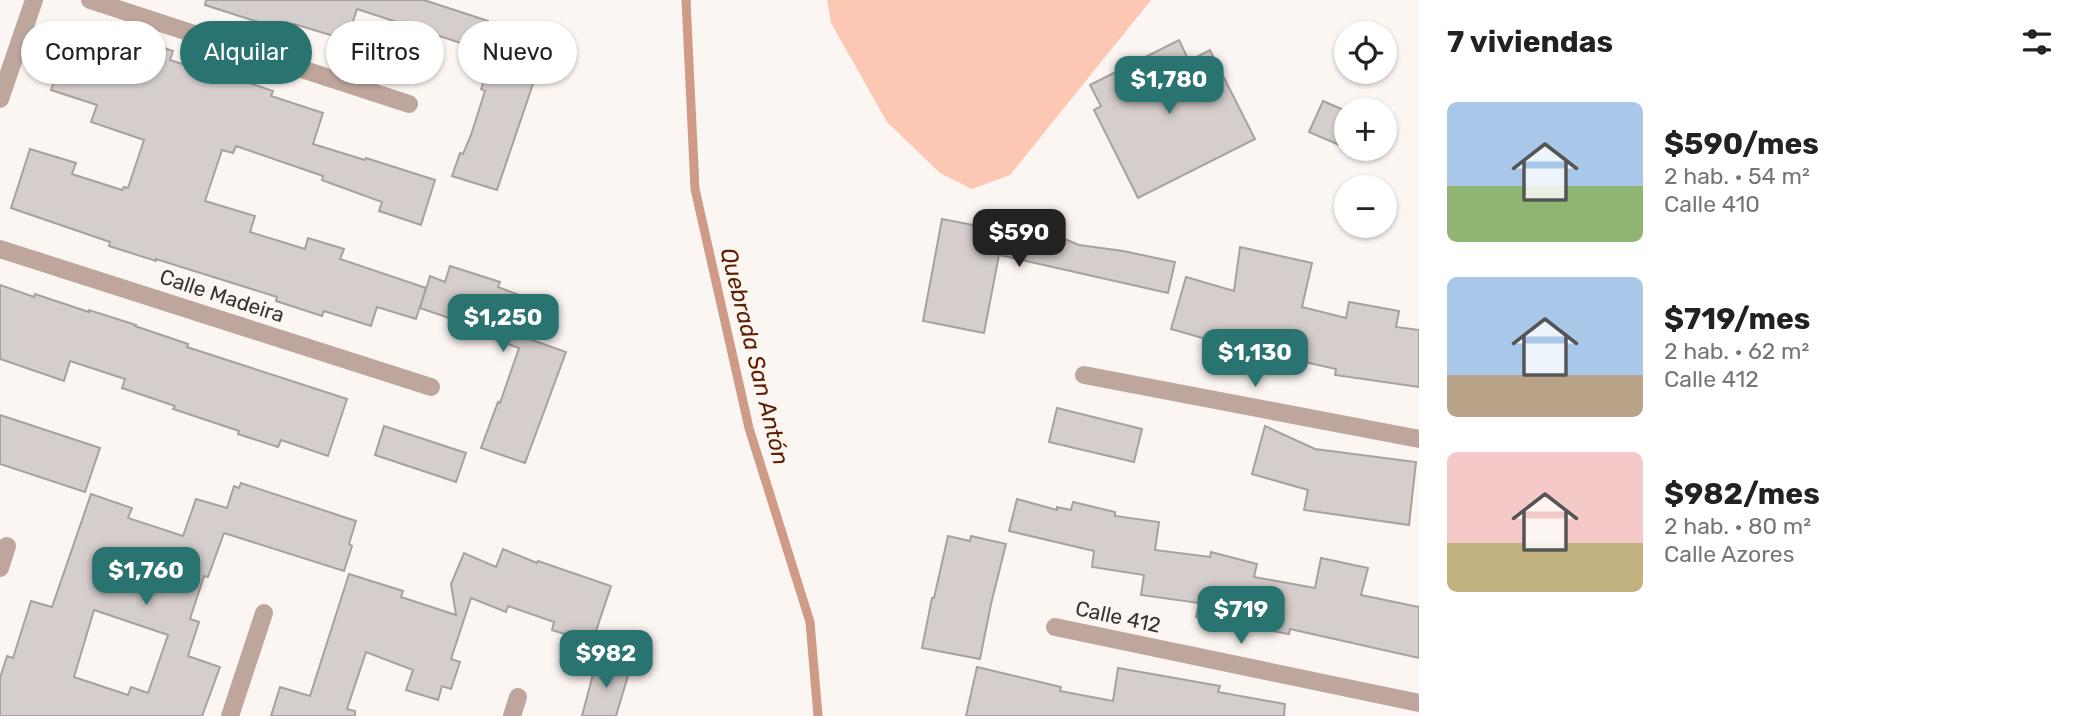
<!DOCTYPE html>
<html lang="es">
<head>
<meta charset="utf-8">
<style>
	:root { --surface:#fff; --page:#f2f2f2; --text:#222; --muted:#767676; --accent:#297371 }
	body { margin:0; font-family:Rubik,sans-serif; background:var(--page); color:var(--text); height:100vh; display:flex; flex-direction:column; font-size:26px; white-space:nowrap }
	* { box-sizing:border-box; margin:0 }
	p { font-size:23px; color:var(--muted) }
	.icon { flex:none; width:38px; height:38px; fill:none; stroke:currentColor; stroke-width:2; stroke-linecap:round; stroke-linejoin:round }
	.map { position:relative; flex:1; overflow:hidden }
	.panel { display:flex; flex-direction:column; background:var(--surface); width:665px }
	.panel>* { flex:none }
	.top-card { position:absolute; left:21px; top:21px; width:665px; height:63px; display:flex; gap:14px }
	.tools { position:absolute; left:1334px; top:21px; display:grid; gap:14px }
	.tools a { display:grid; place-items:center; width:63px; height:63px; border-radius:50%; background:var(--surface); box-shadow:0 2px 5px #0004; font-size:35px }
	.price { position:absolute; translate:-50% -60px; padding:0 16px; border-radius:14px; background:var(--accent); color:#fff; font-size:23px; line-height:46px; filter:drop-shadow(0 2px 4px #0008) }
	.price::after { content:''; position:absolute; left:50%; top:42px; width:21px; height:16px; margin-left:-10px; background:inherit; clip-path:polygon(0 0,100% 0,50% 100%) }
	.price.selected { background:#222; color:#fff }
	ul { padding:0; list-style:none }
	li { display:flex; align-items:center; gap:21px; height:175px; padding:0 28px }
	li span { display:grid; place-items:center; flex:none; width:196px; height:140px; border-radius:10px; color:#555 }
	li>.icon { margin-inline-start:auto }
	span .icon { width:84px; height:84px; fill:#fffc; stroke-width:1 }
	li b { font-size:30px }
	h2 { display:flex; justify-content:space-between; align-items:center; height:84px; padding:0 28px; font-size:30px }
	.chip { padding:0 24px; border-radius:32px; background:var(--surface); box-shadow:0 2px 5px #0004; font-size:24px; line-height:63px }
	.chip.selected { background:var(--accent); color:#fff }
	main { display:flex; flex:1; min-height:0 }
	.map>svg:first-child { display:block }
</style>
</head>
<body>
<main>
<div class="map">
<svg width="1419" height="716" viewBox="0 0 1419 716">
	<rect width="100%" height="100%" fill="#fcf6f3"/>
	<!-- green -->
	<path fill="#fcc7b3" d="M 827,0 L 1151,0 L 1010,175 L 972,189 L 940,173 L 887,122 L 831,23 Z"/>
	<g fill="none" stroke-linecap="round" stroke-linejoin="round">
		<!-- stream -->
		<path stroke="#cf9b86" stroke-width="9" d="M 686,0 L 695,189 L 749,428 L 810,622 L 818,716"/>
	</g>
	<!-- building -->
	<path fill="#d5cecc" stroke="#a7a19f" stroke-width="2" fill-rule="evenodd" d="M 206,0 L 424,0 L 488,21 L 479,49 L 357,9 L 347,40 L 294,24 L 289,32 L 205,5 Z
		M 71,30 L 117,45 L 118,43 L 133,47 L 136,39 L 173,51 L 170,60 L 225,78 L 226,75 L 273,91 L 271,96 L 323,113 L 313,144 L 365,160 L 366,158 L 435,180 L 421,225 L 379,211 L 382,202 L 322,180 L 323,176 L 236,146 L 233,153 L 222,150 L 205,201 L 255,216 L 250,232 L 305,249 L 308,238 L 344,249 L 340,259 L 426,288 L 416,319 L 377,307 L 371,326 L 324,311 L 322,316 L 276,301 L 277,297 L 156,259 L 156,261 L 109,246 L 110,242 L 11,208 L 30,149 L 76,163 L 72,174 L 122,190 L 124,187 L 128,188 L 144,140 L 91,122 L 97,105 L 51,90 Z
		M 1179,40 L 1189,61 L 1210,50 L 1255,139 L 1138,198 L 1094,110 L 1101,106 L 1090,85 Z
		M 490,63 L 535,78 L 497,190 L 452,176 L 460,153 L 463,154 L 471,135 L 485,91 L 481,89 Z
		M 1323,101 L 1346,111 L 1346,148 L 1309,132 Z
		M 942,219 L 1045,239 L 1046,231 L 1079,245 L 1123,251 L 1175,262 L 1168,293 L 999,255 L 984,333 L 923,321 Z
		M 1240,247 L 1312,263 L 1302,307 L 1346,318 L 1349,302 L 1399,311 L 1396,327 L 1419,330 L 1419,387 L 1335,375 L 1336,369 L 1220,343 L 1171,329 L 1186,277 L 1234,291 Z
		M 450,266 L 500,282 L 498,287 L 530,299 L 528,307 L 539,311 L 529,339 L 566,352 L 525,463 L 481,448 L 498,402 L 500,403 L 519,348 L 471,331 L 473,326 L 420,308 L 430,276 L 445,282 Z
		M 0,285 L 34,297 L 35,294 L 89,312 L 89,310 L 136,325 L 135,326 L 188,344 L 187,347 L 347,399 L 328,456 L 281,440 L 278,447 L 238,434 L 239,431 L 173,409 L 175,406 L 122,388 L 125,379 L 70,361 L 64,381 L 0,359 Z
		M 1057,408 L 1142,429 L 1134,462 L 1049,442 Z
		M 0,415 L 100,448 L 85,492 L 0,464 Z
		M 384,426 L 466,453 L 456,482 L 375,455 Z
		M 1265,426 L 1315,449 L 1416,462 L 1409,525 L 1304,510 L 1308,490 L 1252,474 Z
		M 241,483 L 356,521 L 349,544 L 352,546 L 344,571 L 224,533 L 208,577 L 204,576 L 190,619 L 199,622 L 188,656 L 220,667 L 202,716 L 0,716 L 0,678 L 7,656 L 13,658 L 31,601 L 52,607 L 91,494 L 132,508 L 128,518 L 183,536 L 196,499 L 227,508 L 234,486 L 239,488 ZM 94,610 L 168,635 L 148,693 L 131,687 L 128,695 L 74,677 Z
		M 1017,499 L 1057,510 L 1057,507 L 1071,510 L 1073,502 L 1115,512 L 1115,516 L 1159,522 L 1155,550 L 1210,557 L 1211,552 L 1257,564 L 1254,577 L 1315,588 L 1321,558 L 1368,568 L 1361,595 L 1419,607 L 1419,658 L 1290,629 L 1289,634 L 1196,617 L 1199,603 L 1141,595 L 1144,575 L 1092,567 L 1094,551 L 1009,531 Z
		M 948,536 L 970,541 L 971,536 L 1006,544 L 991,604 L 980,659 L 922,648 L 932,598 L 934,598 Z
		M 503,549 L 537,563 L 538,561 L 611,586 L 592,643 L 583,648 L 565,642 L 568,635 L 552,630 L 554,622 L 508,606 L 506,612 L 471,598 L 451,659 L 460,662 L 451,689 L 442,686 L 438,700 L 406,690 L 413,670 L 366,652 L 347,709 L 355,711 L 355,716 L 271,716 L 280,687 L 310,696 L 349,574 L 403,591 L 401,597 L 456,615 L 451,584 L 464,553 L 496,567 Z
		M 597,659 L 630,669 L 616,716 L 582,716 Z
		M 977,667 L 1061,687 L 1060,691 L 1113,701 L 1118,668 L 1220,686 L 1218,692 L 1285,704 L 1284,716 L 966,716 Z"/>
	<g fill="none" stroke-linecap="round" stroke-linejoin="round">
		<!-- street -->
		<path stroke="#bfa69d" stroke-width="18" d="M 90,0 L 409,104
			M 0,99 L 34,0
			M 0,249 L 431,387
			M 1084,375 L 1419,439
			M 0,568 L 7,546
			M 1055,627 L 1419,703
			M 230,716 L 264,613
			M 512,716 L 518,697"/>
	</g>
	<g text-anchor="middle" stroke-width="7" stroke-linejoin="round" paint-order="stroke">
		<!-- street labels -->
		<g font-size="21" fill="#373433" stroke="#fcf6f3">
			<text transform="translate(222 296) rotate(18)" y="7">Calle Madeira</text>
			<text transform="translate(1118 617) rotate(12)" y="7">Calle 412</text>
		</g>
		<!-- water labels -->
		<g font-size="23" font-style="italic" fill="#5e1f00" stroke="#fcf6f3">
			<text transform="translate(755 356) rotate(76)" y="8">Quebrada San Antón</text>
		</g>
	</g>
</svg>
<div class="tools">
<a><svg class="icon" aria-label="locate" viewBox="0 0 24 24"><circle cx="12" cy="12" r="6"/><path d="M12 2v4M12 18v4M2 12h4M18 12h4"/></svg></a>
<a>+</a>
<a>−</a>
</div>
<b class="price" style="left:1169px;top:116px">$1,780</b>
<b class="price selected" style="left:1019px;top:269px">$590</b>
<b class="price" style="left:503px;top:354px">$1,250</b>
<b class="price" style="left:1255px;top:389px">$1,130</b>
<b class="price" style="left:146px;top:607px">$1,760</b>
<b class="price" style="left:1241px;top:646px">$719</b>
<b class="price" style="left:606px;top:690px">$982</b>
<div class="top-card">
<a class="chip">Comprar</a>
<a class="chip selected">Alquilar</a>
<a class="chip">Filtros</a>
<a class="chip">Nuevo</a>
</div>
</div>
<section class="panel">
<h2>7 viviendas<svg class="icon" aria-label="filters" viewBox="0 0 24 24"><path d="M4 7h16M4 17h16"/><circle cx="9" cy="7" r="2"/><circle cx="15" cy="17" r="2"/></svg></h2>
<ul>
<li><span style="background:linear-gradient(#a9c7e8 60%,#8fb573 0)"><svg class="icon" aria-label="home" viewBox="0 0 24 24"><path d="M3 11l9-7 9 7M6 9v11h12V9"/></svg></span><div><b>$590/mes</b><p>2 hab. · 54 m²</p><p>Calle 410</p></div></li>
<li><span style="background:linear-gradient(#a9c7e8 70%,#b9a48a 0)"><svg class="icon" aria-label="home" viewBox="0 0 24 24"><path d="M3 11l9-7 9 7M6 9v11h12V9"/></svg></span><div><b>$719/mes</b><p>2 hab. · 62 m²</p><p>Calle 412</p></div></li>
<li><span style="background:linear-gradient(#f6c9c9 65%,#c2b280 0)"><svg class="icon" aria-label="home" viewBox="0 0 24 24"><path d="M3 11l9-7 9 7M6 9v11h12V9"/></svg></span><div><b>$982/mes</b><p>2 hab. · 80 m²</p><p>Calle Azores</p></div></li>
</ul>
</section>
</main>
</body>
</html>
